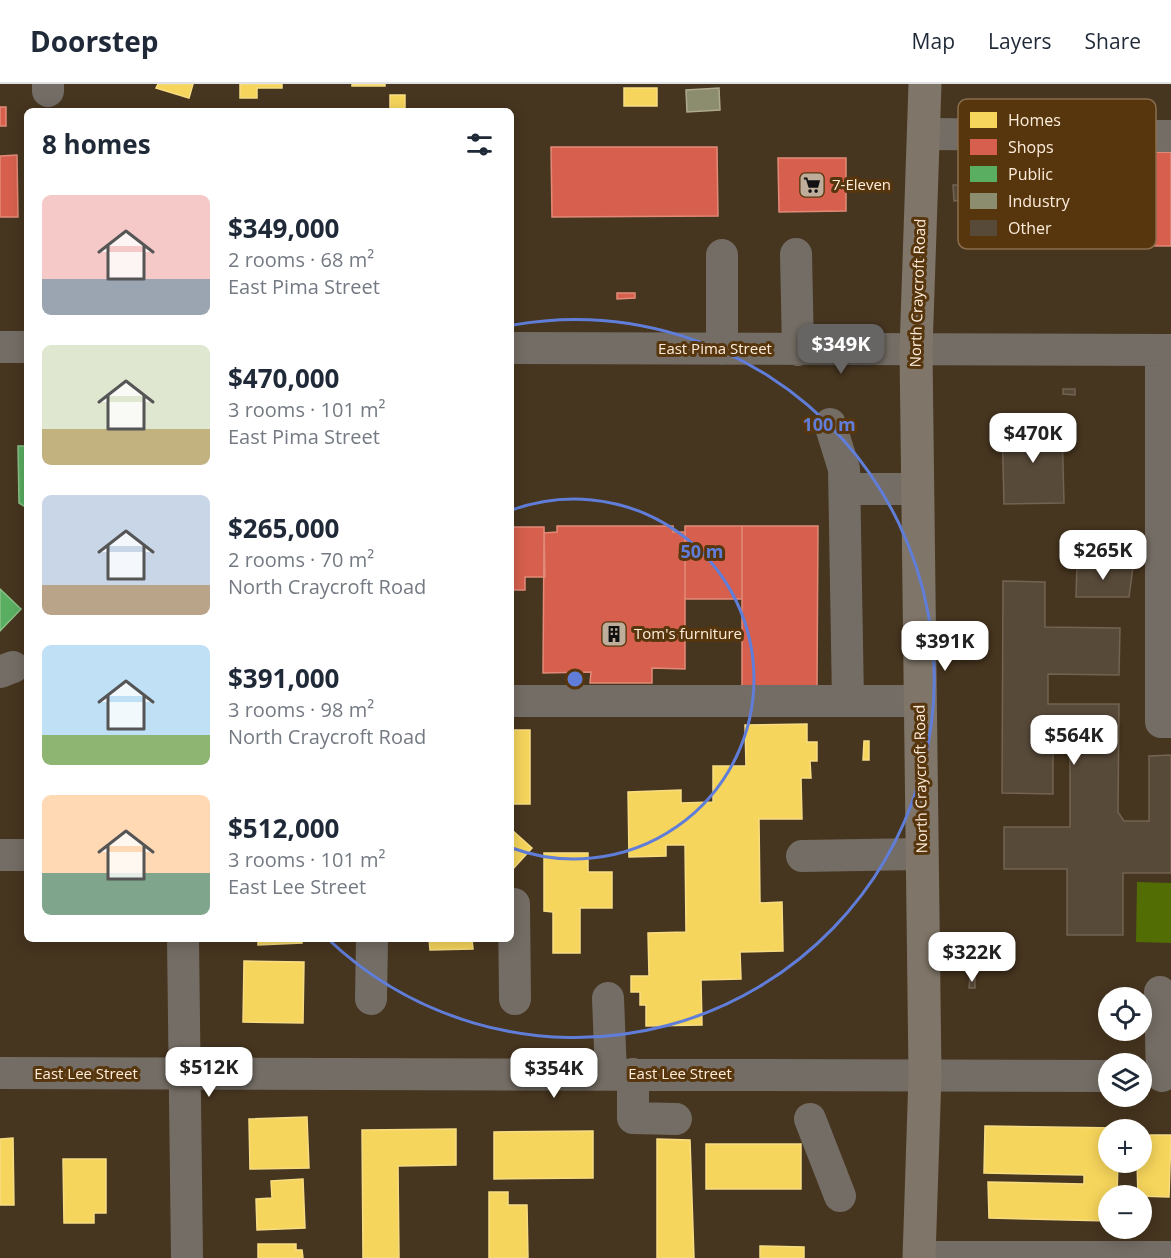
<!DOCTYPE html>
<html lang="en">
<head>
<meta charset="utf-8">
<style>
	:root { --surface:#fff; --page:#f6f6f7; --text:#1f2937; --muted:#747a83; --line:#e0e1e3; --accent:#676464 }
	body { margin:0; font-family:"Open Sans",sans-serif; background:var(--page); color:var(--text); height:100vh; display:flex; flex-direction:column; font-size:22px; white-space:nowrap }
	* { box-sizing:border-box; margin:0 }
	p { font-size:20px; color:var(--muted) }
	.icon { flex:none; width:33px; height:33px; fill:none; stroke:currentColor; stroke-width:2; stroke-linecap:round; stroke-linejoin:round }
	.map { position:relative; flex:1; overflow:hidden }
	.details { position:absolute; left:24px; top:24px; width:490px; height:834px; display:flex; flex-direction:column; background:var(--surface); border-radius:9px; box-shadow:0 3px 15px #0003 }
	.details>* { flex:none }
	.tools { position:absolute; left:1098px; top:903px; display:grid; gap:12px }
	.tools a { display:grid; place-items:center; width:54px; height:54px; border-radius:50%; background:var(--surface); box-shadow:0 3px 15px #0003; font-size:30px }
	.price { position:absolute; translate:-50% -51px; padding:0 14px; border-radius:12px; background:#fff; color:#222; font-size:20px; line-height:39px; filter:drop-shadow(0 2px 3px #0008) }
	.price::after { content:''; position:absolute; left:50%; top:36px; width:18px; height:14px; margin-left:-9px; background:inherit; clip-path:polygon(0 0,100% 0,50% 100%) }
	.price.on { background:var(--accent); color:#fff }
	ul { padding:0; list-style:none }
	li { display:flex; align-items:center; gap:18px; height:150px; padding:0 18px }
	li span { display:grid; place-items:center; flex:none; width:168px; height:120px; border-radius:9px; color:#555 }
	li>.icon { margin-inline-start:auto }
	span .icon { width:72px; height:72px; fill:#fffc; stroke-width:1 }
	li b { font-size:26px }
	h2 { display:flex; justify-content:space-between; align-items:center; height:72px; padding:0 18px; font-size:26px }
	header { display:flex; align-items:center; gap:36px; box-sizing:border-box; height:84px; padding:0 30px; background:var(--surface); border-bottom:2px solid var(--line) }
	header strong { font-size:28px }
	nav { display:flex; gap:33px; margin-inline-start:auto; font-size:21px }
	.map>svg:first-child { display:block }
</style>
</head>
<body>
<header>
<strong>Doorstep</strong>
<nav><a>Map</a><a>Layers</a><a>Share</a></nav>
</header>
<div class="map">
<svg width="1171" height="1174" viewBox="0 0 1171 1174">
	<rect width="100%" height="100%" fill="#46351f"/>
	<!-- green -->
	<path fill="#526d04" d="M 1137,798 L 1171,799 L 1171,859 L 1136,858 Z"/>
	<!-- homes -->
	<path fill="#f6d55c" stroke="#f8dc82" stroke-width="1.5" d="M 158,0 L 193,0 L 189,14 L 156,4 Z
		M 240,0 L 282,0 L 282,4 L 257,4 L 257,14 L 240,14 Z
		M 352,0 L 385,0 L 385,2 L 352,2 Z
		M 624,4 L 657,4 L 657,22 L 624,22 Z
		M 390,11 L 405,11 L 405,27 L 390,27 Z
		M 807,640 L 807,658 L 817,658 L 817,677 L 810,677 L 811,694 L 801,694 L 802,735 L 759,735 L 760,819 L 782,818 L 783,867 L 740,868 L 741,895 L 701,896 L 702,941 L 646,942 L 646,921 L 640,921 L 640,908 L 631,908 L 631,892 L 649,892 L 648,849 L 686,848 L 685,761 L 666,761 L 666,772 L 629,773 L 628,708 L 681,706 L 681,719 L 713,718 L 713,682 L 746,682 L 745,641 Z
		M 512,646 L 530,646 L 530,720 L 512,720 Z
		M 864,657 L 869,657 L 869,676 L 863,676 Z
		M 512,746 L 532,764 L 512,786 Z
		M 544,769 L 588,769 L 588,788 L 612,788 L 612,824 L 580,824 L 580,869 L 553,869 L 553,828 L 544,827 Z
		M 258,855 L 302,855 L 302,859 L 258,861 Z
		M 429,855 L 472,855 L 473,865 L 430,866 Z
		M 244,877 L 304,878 L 303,939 L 243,938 Z
		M 307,1033 L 309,1084 L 250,1085 L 249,1035 Z
		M 985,1042 L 1119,1044 L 1108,1046 L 1108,1078 L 1118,1078 L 1117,1112 L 1108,1112 L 1108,1137 L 989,1134 L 988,1098 L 1084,1100 L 1084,1091 L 984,1089 Z
		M 456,1045 L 456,1081 L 398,1082 L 399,1174 L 363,1174 L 362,1046 Z
		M 593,1047 L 593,1094 L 494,1095 L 494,1048 Z
		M 1150,1051 L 1171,1051 L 1169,1113 L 1138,1112 L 1137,1078 L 1142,1078 L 1142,1059 L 1150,1059 Z
		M 13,1054 L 14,1121 L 0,1121 L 0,1055 Z
		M 657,1055 L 690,1056 L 694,1174 L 657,1174 Z
		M 706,1060 L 801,1060 L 801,1105 L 706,1105 Z
		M 63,1075 L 106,1075 L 106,1129 L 94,1129 L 94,1139 L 64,1139 Z
		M 303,1095 L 305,1144 L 257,1146 L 256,1115 L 272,1114 L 271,1097 Z
		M 489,1108 L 508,1108 L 508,1121 L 527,1121 L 528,1174 L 489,1174 Z
		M 258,1160 L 296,1160 L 296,1166 L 302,1166 L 303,1174 L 258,1174 Z
		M 760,1162 L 804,1163 L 804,1174 L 760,1174 Z"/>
	<!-- shops -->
	<path fill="#d6604d" stroke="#e28a78" stroke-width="1.5" d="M 0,23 L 6,23 L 6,42 L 0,42 Z
		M 551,63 L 717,63 L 718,132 L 552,133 Z
		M 1171,68 L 1171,162 L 971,161 L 971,69 Z
		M 17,71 L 18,133 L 0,133 L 0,72 Z
		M 778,74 L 846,74 L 846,127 L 779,128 Z
		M 617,209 L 635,209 L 635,214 L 617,215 Z
		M 557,442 L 673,442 L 673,448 L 685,448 L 685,585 L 652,584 L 652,599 L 590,599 L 591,588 L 543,589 L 544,449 L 557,448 Z
		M 685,442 L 742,442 L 742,515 L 685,515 Z
		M 742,442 L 818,442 L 817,604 L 742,604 Z
		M 512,443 L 544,443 L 545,493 L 525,493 L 525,506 L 512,506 Z"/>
	<!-- public -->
	<path fill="#5aae61" stroke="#8bc186" stroke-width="1.5" d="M 18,362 L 27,362 L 27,424 L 19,419 Z
		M 0,505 L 21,525 L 0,547 Z"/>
	<!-- industry -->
	<path fill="#8c8c6e" stroke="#aea98f" stroke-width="1.5" d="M 719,4 L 720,26 L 687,28 L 686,6 Z"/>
	<!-- building -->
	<path fill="#584a39" stroke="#726352" stroke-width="1.5" d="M 953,101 L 962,101 L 962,116 L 954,117 Z
		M 1063,305 L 1075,305 L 1075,311 L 1063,310 Z
		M 1062,341 L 1064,419 L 1004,420 L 1002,342 Z
		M 1077,481 L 1133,483 L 1129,513 L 1076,513 Z
		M 1003,497 L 1045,498 L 1045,543 L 1120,544 L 1119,591 L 1048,590 L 1048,620 L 1119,620 L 1118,728 L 1124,737 L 1149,737 L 1149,672 L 1171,671 L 1171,789 L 1123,789 L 1123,851 L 1067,851 L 1067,785 L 1004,785 L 1004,743 L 1070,743 L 1070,667 L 1053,667 L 1053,710 L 1002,709 Z
		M 970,893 L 975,893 L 975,904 L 969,904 Z"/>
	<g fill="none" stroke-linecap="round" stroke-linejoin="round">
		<!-- minor -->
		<path stroke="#746d65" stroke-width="32" d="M 48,7 L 48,0
			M 924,50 L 1171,52
			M 796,170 L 798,266
			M 722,171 L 722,265
			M 0,263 L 27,263
			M 512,264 L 1171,266
			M 1161,266 L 1161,638 L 1171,638
			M 830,340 L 844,385 L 848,617
			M 845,405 L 917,405
			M 0,588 L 13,583
			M 512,617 L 920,617
			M 0,771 L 27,771
			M 802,772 L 922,770
			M 514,820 L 515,915
			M 183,855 L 187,1174
			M 1160,908 L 1162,992
			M 608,914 L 611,990
			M 371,915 L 372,855
			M 0,989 L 1108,992
			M 633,990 L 633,1034 L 676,1035
			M 810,1035 L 840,1112
			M 919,1173 L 1171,1173"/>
		<!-- major -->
		<path stroke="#7f7568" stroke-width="33" d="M 919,1174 L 925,991 L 916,266 L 925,0"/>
	</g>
	<!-- distance rings -->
	<g fill="none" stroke="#607ed9" stroke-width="3">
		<path d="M512 426A180 180 0 1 1 512 764"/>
		<path d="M513 241A359 359 0 1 1 328 855"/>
	</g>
	<!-- icons -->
	<defs>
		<g id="supermarket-square" transform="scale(1.35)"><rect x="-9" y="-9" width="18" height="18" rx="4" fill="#bead9a" stroke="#57360e"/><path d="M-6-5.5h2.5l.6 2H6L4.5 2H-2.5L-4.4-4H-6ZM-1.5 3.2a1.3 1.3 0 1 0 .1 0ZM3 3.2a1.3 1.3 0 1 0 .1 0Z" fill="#111"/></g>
		<g id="building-square" transform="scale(1.35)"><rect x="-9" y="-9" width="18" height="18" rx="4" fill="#bead9a" stroke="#57360e"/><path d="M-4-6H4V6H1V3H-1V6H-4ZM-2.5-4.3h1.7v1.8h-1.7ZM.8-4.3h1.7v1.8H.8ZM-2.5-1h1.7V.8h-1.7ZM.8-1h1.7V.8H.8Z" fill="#111"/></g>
	</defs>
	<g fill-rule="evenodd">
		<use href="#supermarket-square" x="812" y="101"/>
		<use href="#building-square" x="614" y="550"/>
	</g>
	<g text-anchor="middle" stroke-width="6" stroke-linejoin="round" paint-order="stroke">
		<!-- poi labels -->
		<g font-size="15" fill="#feeddc" stroke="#57360e" text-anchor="start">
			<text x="832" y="106">7-Eleven</text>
			<text x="634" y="555">Tom's furniture</text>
		</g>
		<!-- street labels -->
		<g font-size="15" fill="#feeddc" stroke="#57360e">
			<text transform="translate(918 209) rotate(-88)" y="5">North Craycroft Road</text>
			<text x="715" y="270">East Pima Street</text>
			<text transform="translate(921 695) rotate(-91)" y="5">North Craycroft Road</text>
			<text x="86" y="995">East Lee Street</text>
			<text x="680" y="995">East Lee Street</text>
		</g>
	</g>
	<!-- legend -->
	<rect x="958" y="15" width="198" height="150" rx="9" fill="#57360e" stroke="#896d4c" stroke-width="1.5"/>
	<rect x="970" y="28" width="27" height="16" fill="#f6d55c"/>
	<rect x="970" y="55" width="27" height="16" fill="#d6604d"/>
	<rect x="970" y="82" width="27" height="16" fill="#5aae61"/>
	<rect x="970" y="109" width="27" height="16" fill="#8c8c6e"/>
	<rect x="970" y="136" width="27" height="16" fill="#584a39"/>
	<g font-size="16" fill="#feeddc">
		<text x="1008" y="42">Homes</text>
		<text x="1008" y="69">Shops</text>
		<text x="1008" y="96">Public</text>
		<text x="1008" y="123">Industry</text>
		<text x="1008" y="150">Other</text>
	</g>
	<circle cx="575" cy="595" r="9" fill="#607ed9" stroke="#57360e" stroke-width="3"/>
	<g font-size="18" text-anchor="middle" font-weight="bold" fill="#607ed9" stroke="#57360e" stroke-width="6" stroke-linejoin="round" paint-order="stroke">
		<text x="829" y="347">100 m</text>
		<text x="702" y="474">50 m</text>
	</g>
</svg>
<div class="tools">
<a><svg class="icon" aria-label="locate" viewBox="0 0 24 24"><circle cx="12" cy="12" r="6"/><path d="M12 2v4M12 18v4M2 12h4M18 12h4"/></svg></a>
<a><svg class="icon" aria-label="layers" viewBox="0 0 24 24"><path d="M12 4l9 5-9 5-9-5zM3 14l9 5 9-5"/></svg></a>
<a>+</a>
<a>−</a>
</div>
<b class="price on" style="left:841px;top:291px">$349K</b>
<b class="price" style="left:1033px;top:380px">$470K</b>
<b class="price" style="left:1103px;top:497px">$265K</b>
<b class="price" style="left:945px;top:588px">$391K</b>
<b class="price" style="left:1074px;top:682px">$564K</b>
<b class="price" style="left:972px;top:899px">$322K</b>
<b class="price" style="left:209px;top:1014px">$512K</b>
<b class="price" style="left:554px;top:1015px">$354K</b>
<section class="details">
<h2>8 homes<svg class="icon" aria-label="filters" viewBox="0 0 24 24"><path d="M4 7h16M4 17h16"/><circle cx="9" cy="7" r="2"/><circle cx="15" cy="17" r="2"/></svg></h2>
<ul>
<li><span style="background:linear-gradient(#f6c9c9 70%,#9aa5b1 0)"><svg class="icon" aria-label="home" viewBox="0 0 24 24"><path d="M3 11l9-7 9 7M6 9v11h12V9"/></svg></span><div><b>$349,000</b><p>2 rooms · 68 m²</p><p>East Pima Street</p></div></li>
<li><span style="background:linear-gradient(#dfe7d0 70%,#c2b280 0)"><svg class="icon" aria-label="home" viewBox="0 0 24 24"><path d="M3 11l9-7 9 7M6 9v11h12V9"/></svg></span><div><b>$470,000</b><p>3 rooms · 101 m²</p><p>East Pima Street</p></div></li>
<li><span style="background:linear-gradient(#c9d6e8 75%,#b9a48a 0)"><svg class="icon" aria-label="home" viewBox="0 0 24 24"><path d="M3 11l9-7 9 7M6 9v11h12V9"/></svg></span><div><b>$265,000</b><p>2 rooms · 70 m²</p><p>North Craycroft Road</p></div></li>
<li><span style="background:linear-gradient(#bfe0f5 75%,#8fb573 0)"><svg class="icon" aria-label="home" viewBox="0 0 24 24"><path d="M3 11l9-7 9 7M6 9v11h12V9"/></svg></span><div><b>$391,000</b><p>3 rooms · 98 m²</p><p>North Craycroft Road</p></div></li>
<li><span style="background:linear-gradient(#ffd9b3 65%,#7fa58c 0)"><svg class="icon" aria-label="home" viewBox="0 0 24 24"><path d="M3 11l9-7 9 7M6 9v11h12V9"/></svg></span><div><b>$512,000</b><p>3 rooms · 101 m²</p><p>East Lee Street</p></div></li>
</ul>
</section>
</div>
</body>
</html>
